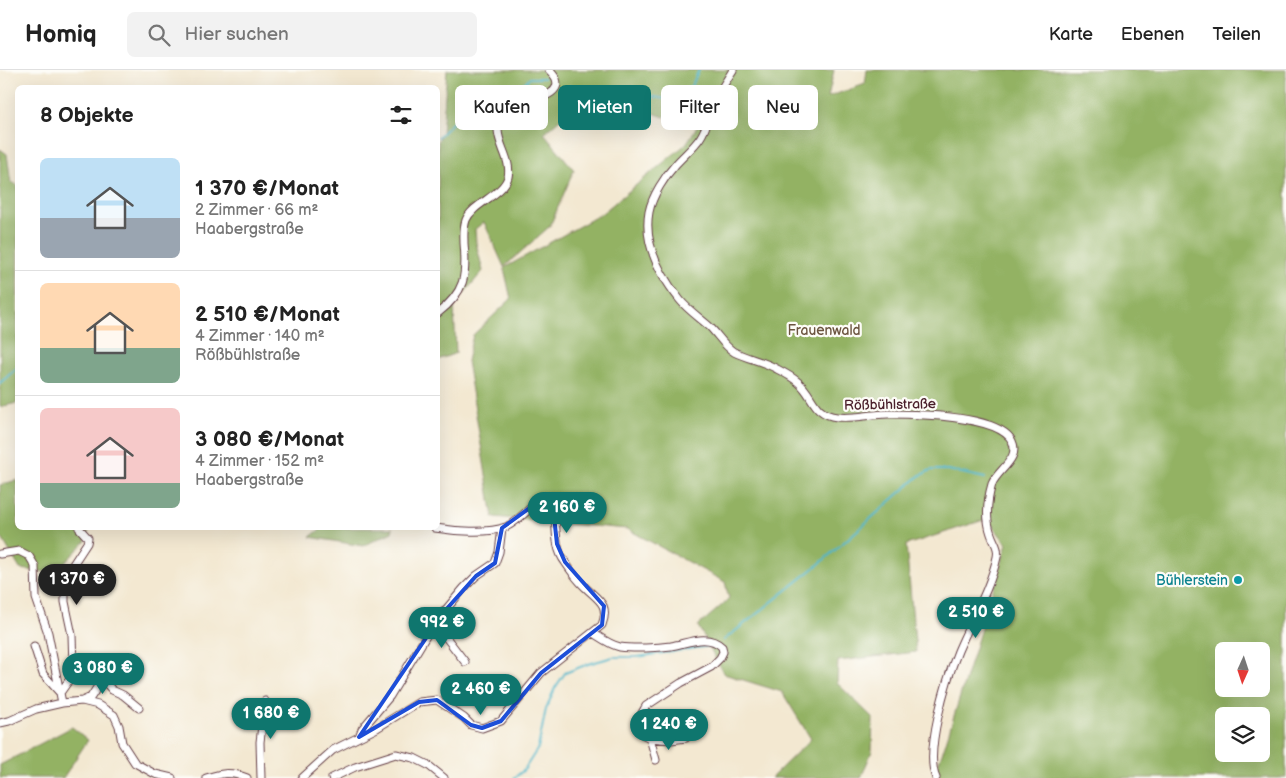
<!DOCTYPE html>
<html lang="de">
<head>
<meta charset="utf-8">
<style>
	:root { --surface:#fff; --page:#f2f2f2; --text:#222; --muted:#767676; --line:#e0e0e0; --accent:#0f766e }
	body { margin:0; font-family:"Balsamiq Sans",sans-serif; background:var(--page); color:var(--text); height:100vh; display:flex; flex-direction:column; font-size:19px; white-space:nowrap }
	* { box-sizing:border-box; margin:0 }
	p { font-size:16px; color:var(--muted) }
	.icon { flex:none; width:28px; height:28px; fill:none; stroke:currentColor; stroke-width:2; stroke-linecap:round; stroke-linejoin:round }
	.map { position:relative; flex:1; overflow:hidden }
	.drawer { position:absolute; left:15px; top:15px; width:425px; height:445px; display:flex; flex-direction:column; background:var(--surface); border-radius:8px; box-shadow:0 5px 20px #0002 }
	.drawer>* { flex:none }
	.guide { position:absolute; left:455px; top:15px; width:475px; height:45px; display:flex; gap:10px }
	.needle { width:32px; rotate:183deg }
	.controls { position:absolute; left:1215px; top:572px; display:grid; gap:10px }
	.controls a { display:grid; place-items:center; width:55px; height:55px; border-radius:8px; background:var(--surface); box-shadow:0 5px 20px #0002; font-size:25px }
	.price { position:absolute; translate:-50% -42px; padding:0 11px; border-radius:18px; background:var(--accent); color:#fff; font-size:16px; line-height:32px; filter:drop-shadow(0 1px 2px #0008) }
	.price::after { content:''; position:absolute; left:50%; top:30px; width:15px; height:11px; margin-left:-8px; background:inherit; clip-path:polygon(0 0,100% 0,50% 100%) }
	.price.on { background:#222; color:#fff }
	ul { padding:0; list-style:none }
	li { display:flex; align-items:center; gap:15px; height:125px; padding:0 25px }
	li+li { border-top:1px solid var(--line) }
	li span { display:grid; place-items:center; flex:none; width:140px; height:100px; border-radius:8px; color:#555 }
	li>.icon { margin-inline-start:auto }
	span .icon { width:60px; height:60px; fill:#fffc; stroke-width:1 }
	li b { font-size:21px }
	h2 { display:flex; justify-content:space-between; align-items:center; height:60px; padding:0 25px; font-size:21px }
	.chip { padding:0 18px; border-radius:8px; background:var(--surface); box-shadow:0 5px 20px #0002; font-size:18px; line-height:45px }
	.chip.on { background:var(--accent); color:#fff }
	header { display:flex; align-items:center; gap:30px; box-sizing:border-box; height:70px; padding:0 25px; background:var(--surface); border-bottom:1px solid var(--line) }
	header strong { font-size:24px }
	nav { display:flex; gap:28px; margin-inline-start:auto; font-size:18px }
	.search { width:350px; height:45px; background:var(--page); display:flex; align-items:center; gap:12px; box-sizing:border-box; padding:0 18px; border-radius:8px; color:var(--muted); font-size:19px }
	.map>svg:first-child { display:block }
</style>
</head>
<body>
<header>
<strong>Homiq</strong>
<div class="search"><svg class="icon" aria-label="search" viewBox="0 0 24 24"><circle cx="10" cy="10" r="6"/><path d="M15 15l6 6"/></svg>Hier suchen</div>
<nav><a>Karte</a><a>Ebenen</a><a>Teilen</a></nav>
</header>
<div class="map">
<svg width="1286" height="708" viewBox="0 0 1286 708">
	<rect width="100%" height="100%" fill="#fdfcf7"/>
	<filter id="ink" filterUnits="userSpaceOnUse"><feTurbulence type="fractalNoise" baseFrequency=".02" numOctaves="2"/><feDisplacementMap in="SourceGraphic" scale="10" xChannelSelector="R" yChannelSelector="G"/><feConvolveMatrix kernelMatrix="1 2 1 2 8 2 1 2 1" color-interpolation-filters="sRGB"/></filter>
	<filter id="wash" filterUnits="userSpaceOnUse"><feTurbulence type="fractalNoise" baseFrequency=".0096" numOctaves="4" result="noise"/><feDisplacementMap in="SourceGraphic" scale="20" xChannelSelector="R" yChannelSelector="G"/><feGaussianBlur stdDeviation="1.12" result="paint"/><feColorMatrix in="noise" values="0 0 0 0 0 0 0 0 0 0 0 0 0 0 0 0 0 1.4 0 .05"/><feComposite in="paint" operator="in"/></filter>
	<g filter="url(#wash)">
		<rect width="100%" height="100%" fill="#f3e8d1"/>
		<!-- forest -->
		<path fill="#93b264" stroke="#6e6848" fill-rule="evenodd" d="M 447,0 L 834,0 L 828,27 L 865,14 L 867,0 L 1286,0 L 1286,708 L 933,708 L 945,675 L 1007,474 L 987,449 L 906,475 L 916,582 L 838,591 L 837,613 L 873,648 L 872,681 L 861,708 L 771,708 L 811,669 L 782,622 L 724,604 L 698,556 L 729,529 L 725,512 L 627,459 L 493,447 L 467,291 L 473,265 L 511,229 L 504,198 L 601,144 L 686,74 L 698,55 L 689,32 L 664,47 L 608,26 L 560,49 L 544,63 L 574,100 L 550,156 L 504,197 L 484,152 L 475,159 L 476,173 L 483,201 L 454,235 L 456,283 L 438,290 L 438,71 L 442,62 ZM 1224,581 L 1261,581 L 1261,619 L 1224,619 ZM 1224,646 L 1261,646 L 1261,684 L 1224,684 Z
			M 0,79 L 7,84 L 11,112 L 18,116 L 17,333 L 0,337 Z
			M 17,410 L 18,458 L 86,458 L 89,460 L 85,472 L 55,503 L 20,499 L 0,465 L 0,415 Z
			M 322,458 L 393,458 L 392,462 L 363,476 L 310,467 Z
			M 72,657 L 88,670 L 63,708 L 0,708 L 0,695 Z"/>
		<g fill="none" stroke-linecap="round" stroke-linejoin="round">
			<!-- stream -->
			<path stroke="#4cb6ca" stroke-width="2" d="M 569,16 L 628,22 L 665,29 L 681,24 L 692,15 L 699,0
				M 438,67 L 482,24 L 515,20 L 530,8 L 544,8
				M 0,313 L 18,297
				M 724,570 L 818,495 L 919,406 L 931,400 L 948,400 L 985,408
				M 514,708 L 524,700 L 538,678 L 546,639 L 555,618 L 565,603 L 588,594 L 613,587 L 637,587 L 710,576"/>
		</g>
	</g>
	<g filter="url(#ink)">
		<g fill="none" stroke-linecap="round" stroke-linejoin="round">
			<!-- minor casing -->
			<g stroke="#633d44" stroke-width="9">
				<path id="minor" d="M 733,0 C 726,11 718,23 713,35 C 709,46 707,58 700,68 C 694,77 684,85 676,94 C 665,106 652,126 649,142 C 643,175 660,205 680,230 C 688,240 700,248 710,257 C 718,265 724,276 734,282 C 748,289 763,291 777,299 C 783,302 792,307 798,312 C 814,325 812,344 837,347 C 854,349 871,344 888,344 C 914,344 999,345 1012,371 C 1021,389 997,400 992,414 C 987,431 985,447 991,464 C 994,473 999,477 997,487 C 990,520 971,550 958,581 C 947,608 924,682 936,708
					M 438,243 C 465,222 467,206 464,173 C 464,164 463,159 466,150 C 473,133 503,125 508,107 C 512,90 497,74 498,58 C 502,29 565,33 556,9 C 555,6 551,2 549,0
					M 0,484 L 19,481 L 29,486 L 35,496 L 36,528 L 48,563 L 62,633
					M 435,553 L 465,592
					M 593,563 C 601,568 610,575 620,577 C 634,579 657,578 671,576 C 688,573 708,563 722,577 L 723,582 L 720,588 L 711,597 L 681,613 L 646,636 L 642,643 L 641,660 L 644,665 L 650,668 L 656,690
					M 34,576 L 43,604 L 60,623 L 72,606 L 73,597 L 72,565 L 65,532 L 65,516 L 70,499 L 87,473 L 88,468 L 79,458
					M 106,613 L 112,620 L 123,625 L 139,638
					M 82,631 L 91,627 L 98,616 L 121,604
					M 0,653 L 9,651 L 36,639 L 62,633 L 82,631 L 98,635 L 114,645 L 119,656 L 122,673 L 135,693 L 155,704 L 172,708
					M 359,667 L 362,659 L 390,626 L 428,563 L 443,543 L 464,518 L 476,506 L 495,493 L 499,482 L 502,458
					M 650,668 L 671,670 L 686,668
					M 206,708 C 223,703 230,701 247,708
					M 261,708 L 260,672 L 265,631
					M 302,708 L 333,680 L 377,658 L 419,632 L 437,630 L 464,648 L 471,655 L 482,658 L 501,651 L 541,603 L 602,555 C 610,534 598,530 585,517 C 577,510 571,501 565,492 C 550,472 561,445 549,429 L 542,429 L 537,432 C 528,440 517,452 506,457 C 488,464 454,461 435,458
					M 332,708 L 355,697 L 396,684 L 414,688 L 428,695 L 444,708"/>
			</g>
			<!-- minor -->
			<use href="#minor" stroke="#fff" stroke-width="7"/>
		</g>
	</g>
	<!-- marked area -->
	<path fill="none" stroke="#1d4ed8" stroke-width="4" stroke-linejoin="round" d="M 542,429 L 549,429 L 553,437 L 557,474 L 565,492 L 604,536 L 602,555 L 541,603 L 501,651 L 482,658 L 471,655 L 437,630 L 419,632 L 359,667 L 443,543 L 476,506 L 495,493 L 502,458 Z"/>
	<!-- markers -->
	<circle fill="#0f9aa8" stroke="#fdfcf7" stroke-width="2" cx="1238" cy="510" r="5"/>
	<g text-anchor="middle" stroke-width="4.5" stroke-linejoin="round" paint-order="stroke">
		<!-- park labels -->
		<g font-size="14" fill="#6c5440" stroke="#fdfcf7">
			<text x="824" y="265">Frauenwald</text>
		</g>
		<!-- street labels -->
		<g font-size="14" fill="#4a1f2b" stroke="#fdfcf7">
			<text transform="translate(890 334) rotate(-1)" y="5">Rößbühlstraße</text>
		</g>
		<!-- culture labels -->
		<g font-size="14" fill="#0d838f" stroke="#fdfcf7" text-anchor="end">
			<text x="1228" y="515">Bühlerstein</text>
		</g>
	</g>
</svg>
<div class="controls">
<a><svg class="needle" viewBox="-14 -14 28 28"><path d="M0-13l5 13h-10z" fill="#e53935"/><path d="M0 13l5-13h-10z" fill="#767676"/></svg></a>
<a><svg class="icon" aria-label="layers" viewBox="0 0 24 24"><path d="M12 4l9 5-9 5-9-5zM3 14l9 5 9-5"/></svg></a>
</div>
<b class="price" style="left:567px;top:464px">2 160 €</b>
<b class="price on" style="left:77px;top:536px">1 370 €</b>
<b class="price" style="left:976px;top:569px">2 510 €</b>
<b class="price" style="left:442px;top:579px">992 €</b>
<b class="price" style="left:103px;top:625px">3 080 €</b>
<b class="price" style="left:481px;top:646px">2 460 €</b>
<b class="price" style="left:271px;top:670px">1 680 €</b>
<b class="price" style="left:669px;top:681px">1 240 €</b>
<div class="guide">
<a class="chip">Kaufen</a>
<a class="chip on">Mieten</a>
<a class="chip">Filter</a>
<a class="chip">Neu</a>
</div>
<section class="drawer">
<h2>8 Objekte<svg class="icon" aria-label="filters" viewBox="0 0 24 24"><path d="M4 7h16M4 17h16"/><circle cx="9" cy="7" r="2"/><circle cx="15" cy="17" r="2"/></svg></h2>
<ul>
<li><span style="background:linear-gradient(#bfe0f5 60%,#9aa5b1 0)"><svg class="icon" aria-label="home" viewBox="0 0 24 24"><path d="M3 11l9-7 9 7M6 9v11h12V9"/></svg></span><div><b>1 370 €/Monat</b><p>2 Zimmer · 66 m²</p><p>Haabergstraße</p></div></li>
<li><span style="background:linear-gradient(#ffd9b3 65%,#7fa58c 0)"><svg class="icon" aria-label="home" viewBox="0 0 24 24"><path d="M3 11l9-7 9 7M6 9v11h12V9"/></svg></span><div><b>2 510 €/Monat</b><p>4 Zimmer · 140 m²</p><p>Rößbühlstraße</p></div></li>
<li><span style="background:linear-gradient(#f6c9c9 75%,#7fa58c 0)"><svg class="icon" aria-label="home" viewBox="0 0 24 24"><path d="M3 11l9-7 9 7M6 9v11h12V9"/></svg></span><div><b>3 080 €/Monat</b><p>4 Zimmer · 152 m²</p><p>Haabergstraße</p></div></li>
</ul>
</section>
</div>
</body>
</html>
